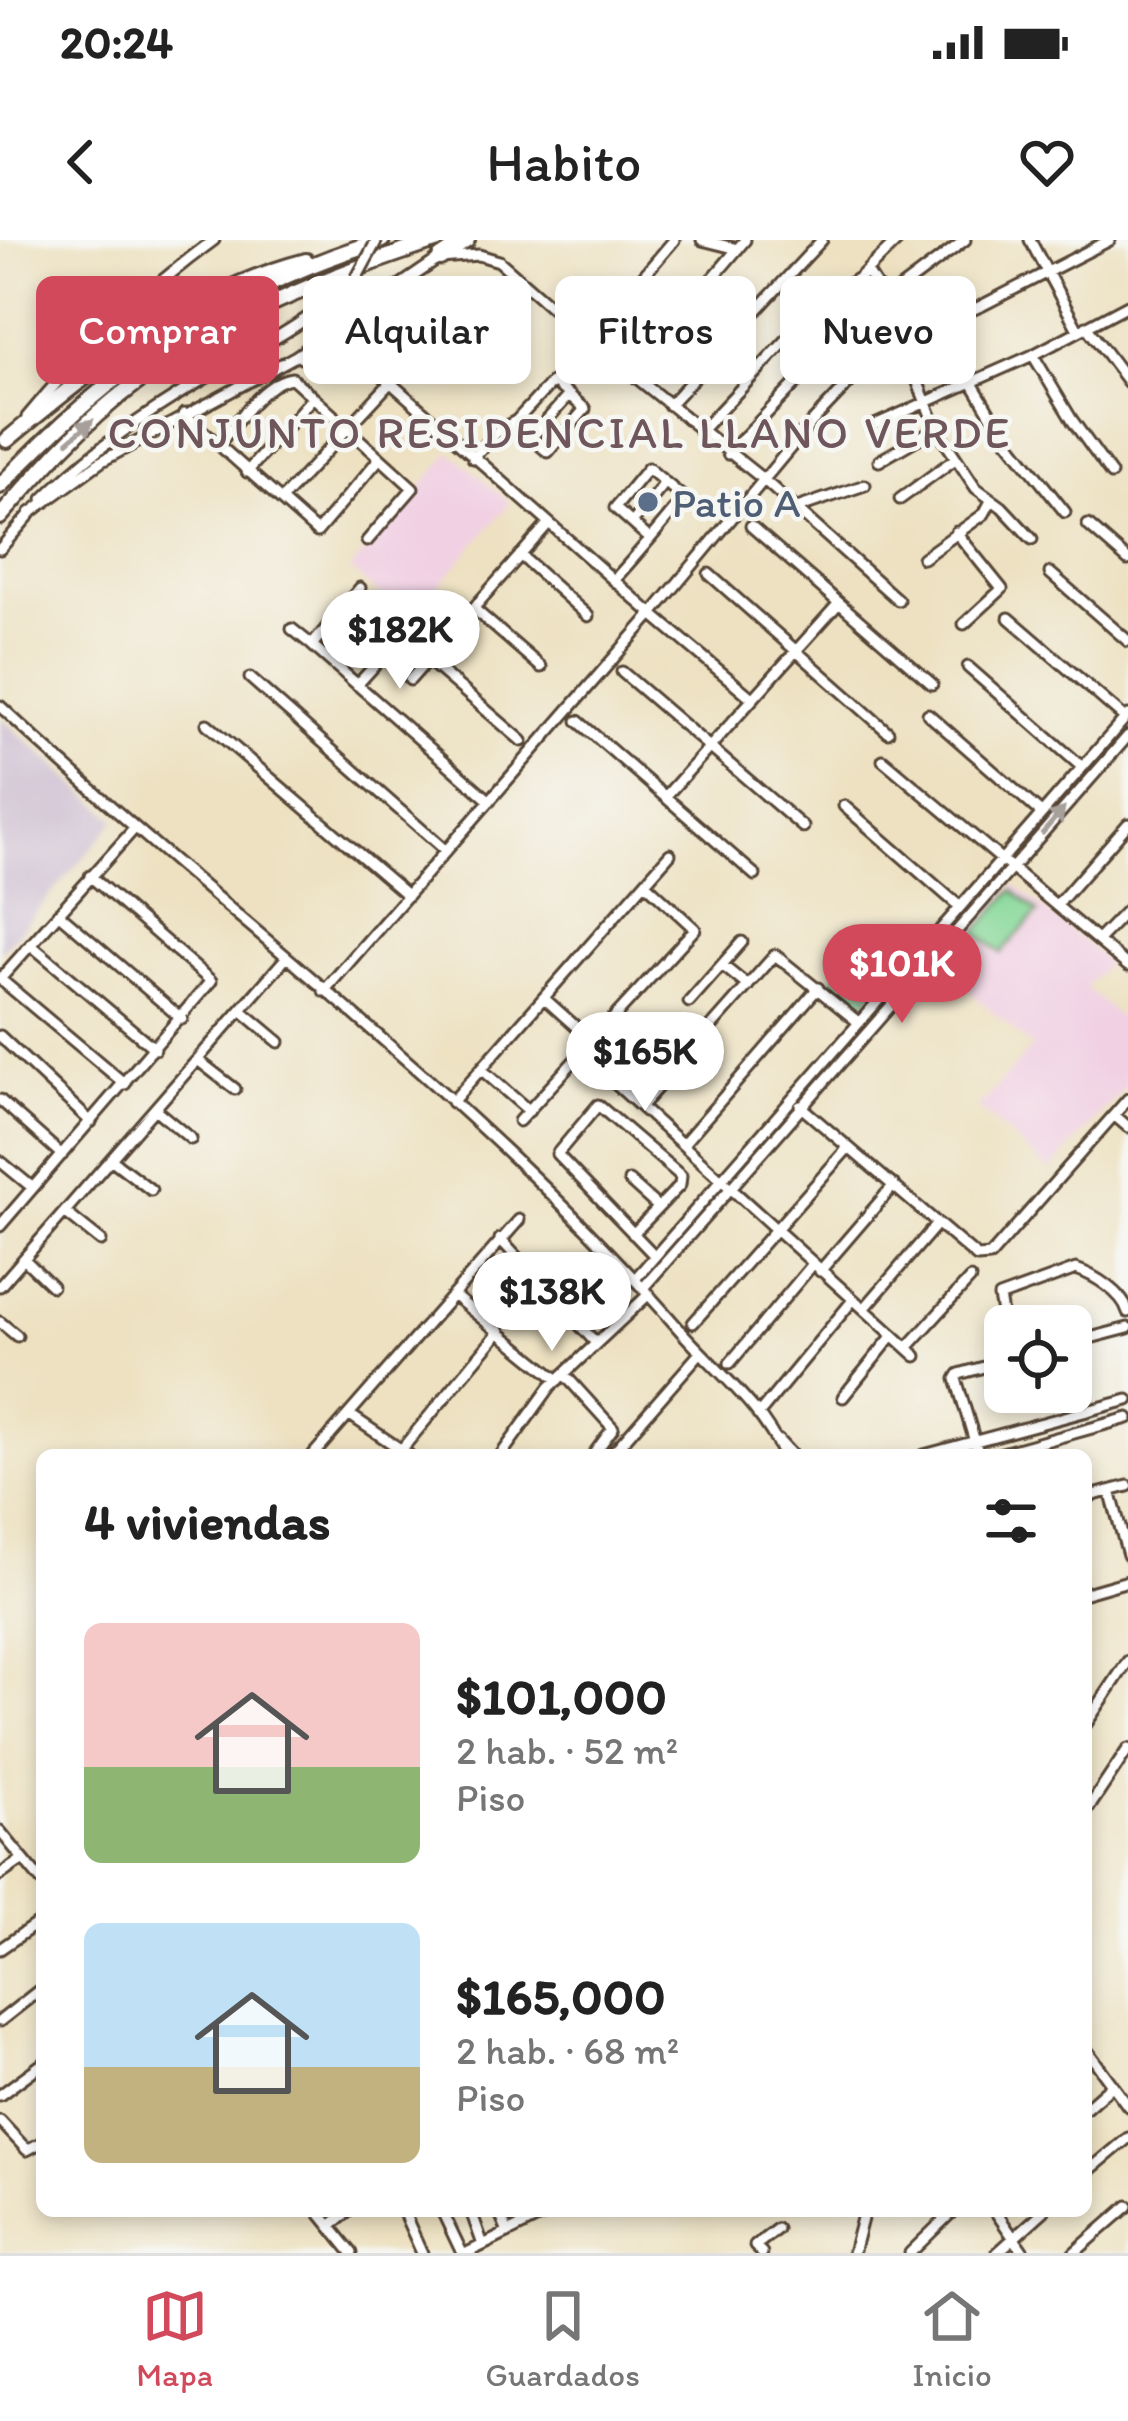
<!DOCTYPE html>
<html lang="es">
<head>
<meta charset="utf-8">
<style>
	:root { --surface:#fff; --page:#f6f6f6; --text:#222; --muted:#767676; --line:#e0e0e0; --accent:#d1495b }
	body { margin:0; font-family:Itim,sans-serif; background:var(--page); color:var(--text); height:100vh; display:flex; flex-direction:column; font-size:45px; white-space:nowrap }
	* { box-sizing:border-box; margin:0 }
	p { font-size:39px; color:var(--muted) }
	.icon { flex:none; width:66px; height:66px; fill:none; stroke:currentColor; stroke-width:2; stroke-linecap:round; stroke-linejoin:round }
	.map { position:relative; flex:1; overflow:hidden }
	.drawer { position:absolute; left:36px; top:1209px; width:1056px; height:768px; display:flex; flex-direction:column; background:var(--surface); border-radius:18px; box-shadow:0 6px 18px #0003 }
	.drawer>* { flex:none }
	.top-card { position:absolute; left:36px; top:36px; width:1056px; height:108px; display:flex; gap:24px }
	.buttons { position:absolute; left:984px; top:1065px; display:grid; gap:24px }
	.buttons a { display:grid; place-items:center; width:108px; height:108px; border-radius:18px; background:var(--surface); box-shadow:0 6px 18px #0003; font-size:60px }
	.price { position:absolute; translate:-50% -102px; padding:0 27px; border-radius:42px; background:#fff; color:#222; font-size:39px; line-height:78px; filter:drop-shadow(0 3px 6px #0008) }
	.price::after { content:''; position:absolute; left:50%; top:72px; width:36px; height:27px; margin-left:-18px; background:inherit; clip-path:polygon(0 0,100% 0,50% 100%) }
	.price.active { background:var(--accent); color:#fff }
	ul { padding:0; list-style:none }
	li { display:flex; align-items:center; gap:36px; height:300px; padding:0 48px }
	li span { display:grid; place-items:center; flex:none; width:336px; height:240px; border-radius:18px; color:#555 }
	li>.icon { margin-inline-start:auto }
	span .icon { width:144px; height:144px; fill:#fffc; stroke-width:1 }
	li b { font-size:51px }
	h2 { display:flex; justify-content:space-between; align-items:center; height:144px; padding:0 48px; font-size:51px }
	.tag { padding:0 42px; border-radius:18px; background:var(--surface); box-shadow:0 6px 18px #0003; font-size:42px; line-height:108px }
	.tag.active { background:var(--accent); color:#fff }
	.status { display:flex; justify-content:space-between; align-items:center; height:84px; padding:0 60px; background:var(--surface); direction:ltr }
	.status svg { height:33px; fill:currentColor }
	header { display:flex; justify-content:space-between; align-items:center; height:156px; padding:0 48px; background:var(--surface); font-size:54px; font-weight:600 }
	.menu { display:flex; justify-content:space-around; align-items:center; height:168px; border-top:3px solid var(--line); background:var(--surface); font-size:33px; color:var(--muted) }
	.menu a { display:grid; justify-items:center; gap:6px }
	.menu .active { color:var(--accent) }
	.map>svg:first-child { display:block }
</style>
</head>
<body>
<div class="status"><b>20:24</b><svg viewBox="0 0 49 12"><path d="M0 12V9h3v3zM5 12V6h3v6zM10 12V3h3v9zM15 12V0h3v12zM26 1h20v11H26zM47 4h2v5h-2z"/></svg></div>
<header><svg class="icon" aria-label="back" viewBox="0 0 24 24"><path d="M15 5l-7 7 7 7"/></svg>Habito<svg class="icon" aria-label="heart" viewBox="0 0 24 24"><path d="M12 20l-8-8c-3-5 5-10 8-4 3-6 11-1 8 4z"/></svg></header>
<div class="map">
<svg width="1128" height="2013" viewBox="0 0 1128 2013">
	<rect width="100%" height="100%" fill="#f6f6f2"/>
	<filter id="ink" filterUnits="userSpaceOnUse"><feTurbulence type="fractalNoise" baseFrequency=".00833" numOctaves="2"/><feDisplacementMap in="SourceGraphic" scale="24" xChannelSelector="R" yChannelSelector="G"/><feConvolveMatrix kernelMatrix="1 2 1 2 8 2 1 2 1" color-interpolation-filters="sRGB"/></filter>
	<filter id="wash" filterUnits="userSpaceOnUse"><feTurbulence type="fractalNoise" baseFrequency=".004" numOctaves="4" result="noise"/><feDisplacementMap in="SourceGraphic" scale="48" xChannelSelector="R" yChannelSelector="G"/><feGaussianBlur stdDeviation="2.7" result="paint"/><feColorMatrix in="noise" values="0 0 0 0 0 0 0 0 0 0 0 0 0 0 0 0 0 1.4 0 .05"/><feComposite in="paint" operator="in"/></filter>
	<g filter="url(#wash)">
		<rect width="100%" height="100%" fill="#ede1c1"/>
		<!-- built -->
		<path fill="#f1d0e3" d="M 451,212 L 510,263 L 409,380 L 350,329 Z
			M 1014,644 L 1108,722 L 1085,747 L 1128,785 L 1128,844 L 1050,931 L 978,868 L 1032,807 L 939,724 Z"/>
		<!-- industrial -->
		<path fill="#cebed1" d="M 0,477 L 116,580 L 0,713 Z"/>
		<!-- green -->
		<path fill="#86d899" stroke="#60815c" stroke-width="3" d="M 485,73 L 513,104 L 493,122 L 465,90 Z
			M 1013,650 L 1038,672 L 1001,713 L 976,692 Z
			M 879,687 L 901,705 L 875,734 L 854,716 Z
			M 851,718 L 881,743 L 858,769 L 828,744 Z"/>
	</g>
	<g filter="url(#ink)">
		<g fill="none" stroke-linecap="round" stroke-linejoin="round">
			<!-- minor casing -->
			<g stroke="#564536" stroke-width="15">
				<path id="minor" d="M 702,0 L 738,9
					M 1030,0 L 1078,90
					M 867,31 L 885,60 L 936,188 L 976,248 L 1002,267 L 1032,299
					M 885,60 L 965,0
					M 1086,86 L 1128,142
					M 589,100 L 674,0
					M 1033,115 L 1072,180 L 1111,234
					M 301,118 L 338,113 L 365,120 L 652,374 L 324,751
					M 365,120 C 363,92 381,72 399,52
					M 631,135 L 745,0
					M 972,143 L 1001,192 L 1065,272
					M 669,165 L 822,0
					M 184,174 L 317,292 L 380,218
					M 27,177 C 83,109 143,52 214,0
					M 870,187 L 1033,115 L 1128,65
					M 700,192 L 824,60 L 860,37 L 898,0
					M 531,198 L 569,155
					M 218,205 C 236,184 264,141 292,138 L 413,248 L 367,301
					M 728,214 L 840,97
					M 473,218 L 499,190 L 516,181 L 553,141 L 585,169 L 548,212 L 513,183
					M 879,221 L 936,188
					M 247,232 L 312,158
					M 43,259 C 83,219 128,186 176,156 C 238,117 302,90 356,39
					M 900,259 L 955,219
					M 281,260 L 390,143
					M 797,268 L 865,245
					M 30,273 L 102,221 L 296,116 L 440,18 L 479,15 L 499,21 L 589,100 L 764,240 L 898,360
					M 632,283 L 665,243
					M 1088,285 L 1128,320
					M 751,286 L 932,444
					M 956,292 L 1002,349 L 964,384
					M 0,309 L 32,272
					M 520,315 L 588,376
					M 923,318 L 984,274 L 991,261
					M 1050,333 L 1128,401
					M 709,334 L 888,492
					M 614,340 C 638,314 661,286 684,258 L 648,228 L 615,268 L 650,299
					M 360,348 L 312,405 L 490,561
					M 473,368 L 541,427
					M 1009,378 L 1125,478
					M 292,389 L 312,405
					M 428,420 L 522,501
					M 968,427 L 1082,527
					M 622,432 L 803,587
					M 250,438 L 445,610
					M 410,440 L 548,284
					M 357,445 L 399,399
					M 753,459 L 652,374 L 811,183 L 872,119 L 890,106 L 981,66 L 1110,0
					M 0,466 C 224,676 477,856 679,1089 C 713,1128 763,1167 783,1215
					M 928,474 L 1041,573
					M 578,481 L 755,635
					M 207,484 L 407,655
					M 883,520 L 1128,726
					M 665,557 L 839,363
					M 844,566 L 959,666
					M 1057,665 L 1128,584
					M 58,673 L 182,779
					M 1098,700 L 1128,669
					M 31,705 L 155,809
					M 722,725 L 748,746
					M 545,759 L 594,803
					M 689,762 L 742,702
					M 242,771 L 279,802
					M 648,791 L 682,820
					M 0,796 L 91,882
					M 199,821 L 235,849
					M 482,830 L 529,871
					M 611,840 L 916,1116
					M 125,844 L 0,739 L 134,589
					M 0,860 L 62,915
					M 452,862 L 670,614
					M 641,866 L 775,715 L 857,781
					M 800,866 L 977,1017 L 990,1016 L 1128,859
					M 156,870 L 191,899
					M 1114,875 L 1128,887
					M 519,881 L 695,689 L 645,643
					M 683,904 L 818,748
					M 112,920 L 151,950
					M 0,921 L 33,948
					M 629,941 L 658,967
					M 66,973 L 101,1001
					M 0,986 L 211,741 L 90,636
					M 633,994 L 680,945 L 681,936 L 598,865 L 557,914 L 655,1016
					M 500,999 L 596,1103
					M 24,1019 L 52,1046
					M 820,1031 L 894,945
					M 635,1039 L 1128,475
					M 0,1046 L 286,718
					M 643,1048 L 1128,496
					M 453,1055 L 519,980
					M 864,1069 L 937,984
					M 0,1082 L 17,1096
					M 693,1083 L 847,909
					M 1005,1090 L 999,1057 L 1076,1029 C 1094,1035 1123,1053 1128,1072
					M 1071,1103 L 1128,1088
					M 907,1108 L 970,1039
					M 730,1123 L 813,1024
					M 564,1134 L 613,1188 L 593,1215
					M 843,1157 L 893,1095
					M 350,1175 L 409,1215
					M 758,1175 L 853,1060
					M 778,1200 L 792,1215
					M 401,1210 L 500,1091
					M 313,1215 L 453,1055 L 558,1140
					M 501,1215 L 550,1147 L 649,1054
					M 611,1215 L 700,1113
					M 924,1215 L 1128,1160
					M 979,1215 L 956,1139 L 959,1134 L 1005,1121
					M 995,1215 L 1128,1178
					M 1110,1251 L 1128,1315
					M 1086,1257 L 1128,1246
					M 1086,1353 L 1128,1341
					M 1086,1484 L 1128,1421
					M 1086,1572 L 1128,1509
					M 0,1591 L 42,1642
					M 0,1635 L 23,1619
					M 0,1709 L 42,1680
					M 0,1781 L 42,1748
					M 1086,1809 L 1128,1866
					M 0,1855 L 42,1824
					M 1086,1868 L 1111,1846
					M 0,1881 L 27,1910 L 42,1902
					M 1086,1933 L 1128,1898
					M 318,1971 L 352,2013
					M 403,1971 L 422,2013
					M 442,1971 L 462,2013
					M 471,1971 L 483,2005
					M 499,1971 L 508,1993
					M 995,1971 L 1024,2013
					M 330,1986 L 349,1971
					M 467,2013 L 552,1971
					M 762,2013 L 755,2006 L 777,1989
					M 853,2013 L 864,1971
					M 910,2013 L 953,1971
					M 997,2013 L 1044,1971
					M 1074,2013 L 1128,1966"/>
			</g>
			<!-- highway casing -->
			<g stroke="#564536" stroke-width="20">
				<path id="highway" d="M 440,18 L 467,0
					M 112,82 L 185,64
					M 7,200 C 98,124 189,52 306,21
					M 0,246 C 110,128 226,48 382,0
					M 0,277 C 41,230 81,184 131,147 C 221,78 331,35 438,0"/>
			</g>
			<!-- minor -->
			<use href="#minor" stroke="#fff" stroke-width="9"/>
			<!-- highway -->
			<use href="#highway" stroke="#fff" stroke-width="14"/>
			<!-- minor-bridge casing -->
			<g stroke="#564536" stroke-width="15" stroke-linecap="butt">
				<path id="minor-bridge" d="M 356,39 L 377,0"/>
			</g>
			<!-- minor-bridge -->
			<use href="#minor-bridge" stroke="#fff" stroke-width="9"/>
		</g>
		<!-- one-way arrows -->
		<defs><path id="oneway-solid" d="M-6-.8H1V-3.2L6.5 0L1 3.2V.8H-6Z" transform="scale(3)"/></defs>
		<g fill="#a79f9a">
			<use href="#oneway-solid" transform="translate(80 191) rotate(-41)"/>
			<use href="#oneway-solid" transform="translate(1053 581) rotate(-49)"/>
		</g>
	</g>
	<!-- markers -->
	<circle fill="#5c6f8a" stroke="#f6f6f2" stroke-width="4.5" cx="648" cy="262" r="12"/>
	<g text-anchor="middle" stroke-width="9" stroke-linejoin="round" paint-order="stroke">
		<!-- service labels -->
		<g font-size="42" fill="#4e5e75" stroke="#f6f6f2" text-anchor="start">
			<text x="672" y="277">Patio A</text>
		</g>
		<!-- neighbourhood labels -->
		<g font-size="45" letter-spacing="3" fill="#6e565c" stroke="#f6f6f2">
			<text x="560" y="208">CONJUNTO RESIDENCIAL LLANO VERDE</text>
		</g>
	</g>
</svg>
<div class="buttons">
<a><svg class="icon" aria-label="locate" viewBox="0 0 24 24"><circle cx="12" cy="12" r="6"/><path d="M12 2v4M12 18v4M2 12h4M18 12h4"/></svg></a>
</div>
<b class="price" style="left:400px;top:452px">$182K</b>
<b class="price active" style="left:902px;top:786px">$101K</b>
<b class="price" style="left:645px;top:874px">$165K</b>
<b class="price" style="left:552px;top:1114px">$138K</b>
<div class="top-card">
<a class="tag active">Comprar</a>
<a class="tag">Alquilar</a>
<a class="tag">Filtros</a>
<a class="tag">Nuevo</a>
</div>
<section class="drawer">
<h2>4 viviendas<svg class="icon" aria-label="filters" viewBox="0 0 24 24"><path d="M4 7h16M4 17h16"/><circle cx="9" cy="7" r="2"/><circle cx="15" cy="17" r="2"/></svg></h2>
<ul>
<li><span style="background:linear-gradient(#f6c9c9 60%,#8fb573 0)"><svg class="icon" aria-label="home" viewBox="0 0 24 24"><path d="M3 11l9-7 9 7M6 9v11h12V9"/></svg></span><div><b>$101,000</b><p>2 hab. · 52 m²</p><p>Piso</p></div></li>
<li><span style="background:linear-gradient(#bfe0f5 60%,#c2b280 0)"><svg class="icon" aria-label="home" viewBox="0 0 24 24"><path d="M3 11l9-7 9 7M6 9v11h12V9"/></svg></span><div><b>$165,000</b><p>2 hab. · 68 m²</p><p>Piso</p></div></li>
</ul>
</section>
</div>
<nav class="menu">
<a class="active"><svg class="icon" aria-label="map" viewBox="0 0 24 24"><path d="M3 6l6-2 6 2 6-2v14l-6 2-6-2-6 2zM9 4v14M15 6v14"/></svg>Mapa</a>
<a><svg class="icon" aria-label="saved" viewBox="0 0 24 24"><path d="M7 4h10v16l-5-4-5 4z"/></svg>Guardados</a>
<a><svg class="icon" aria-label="home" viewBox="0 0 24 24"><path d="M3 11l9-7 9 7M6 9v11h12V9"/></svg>Inicio</a>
</nav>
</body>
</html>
